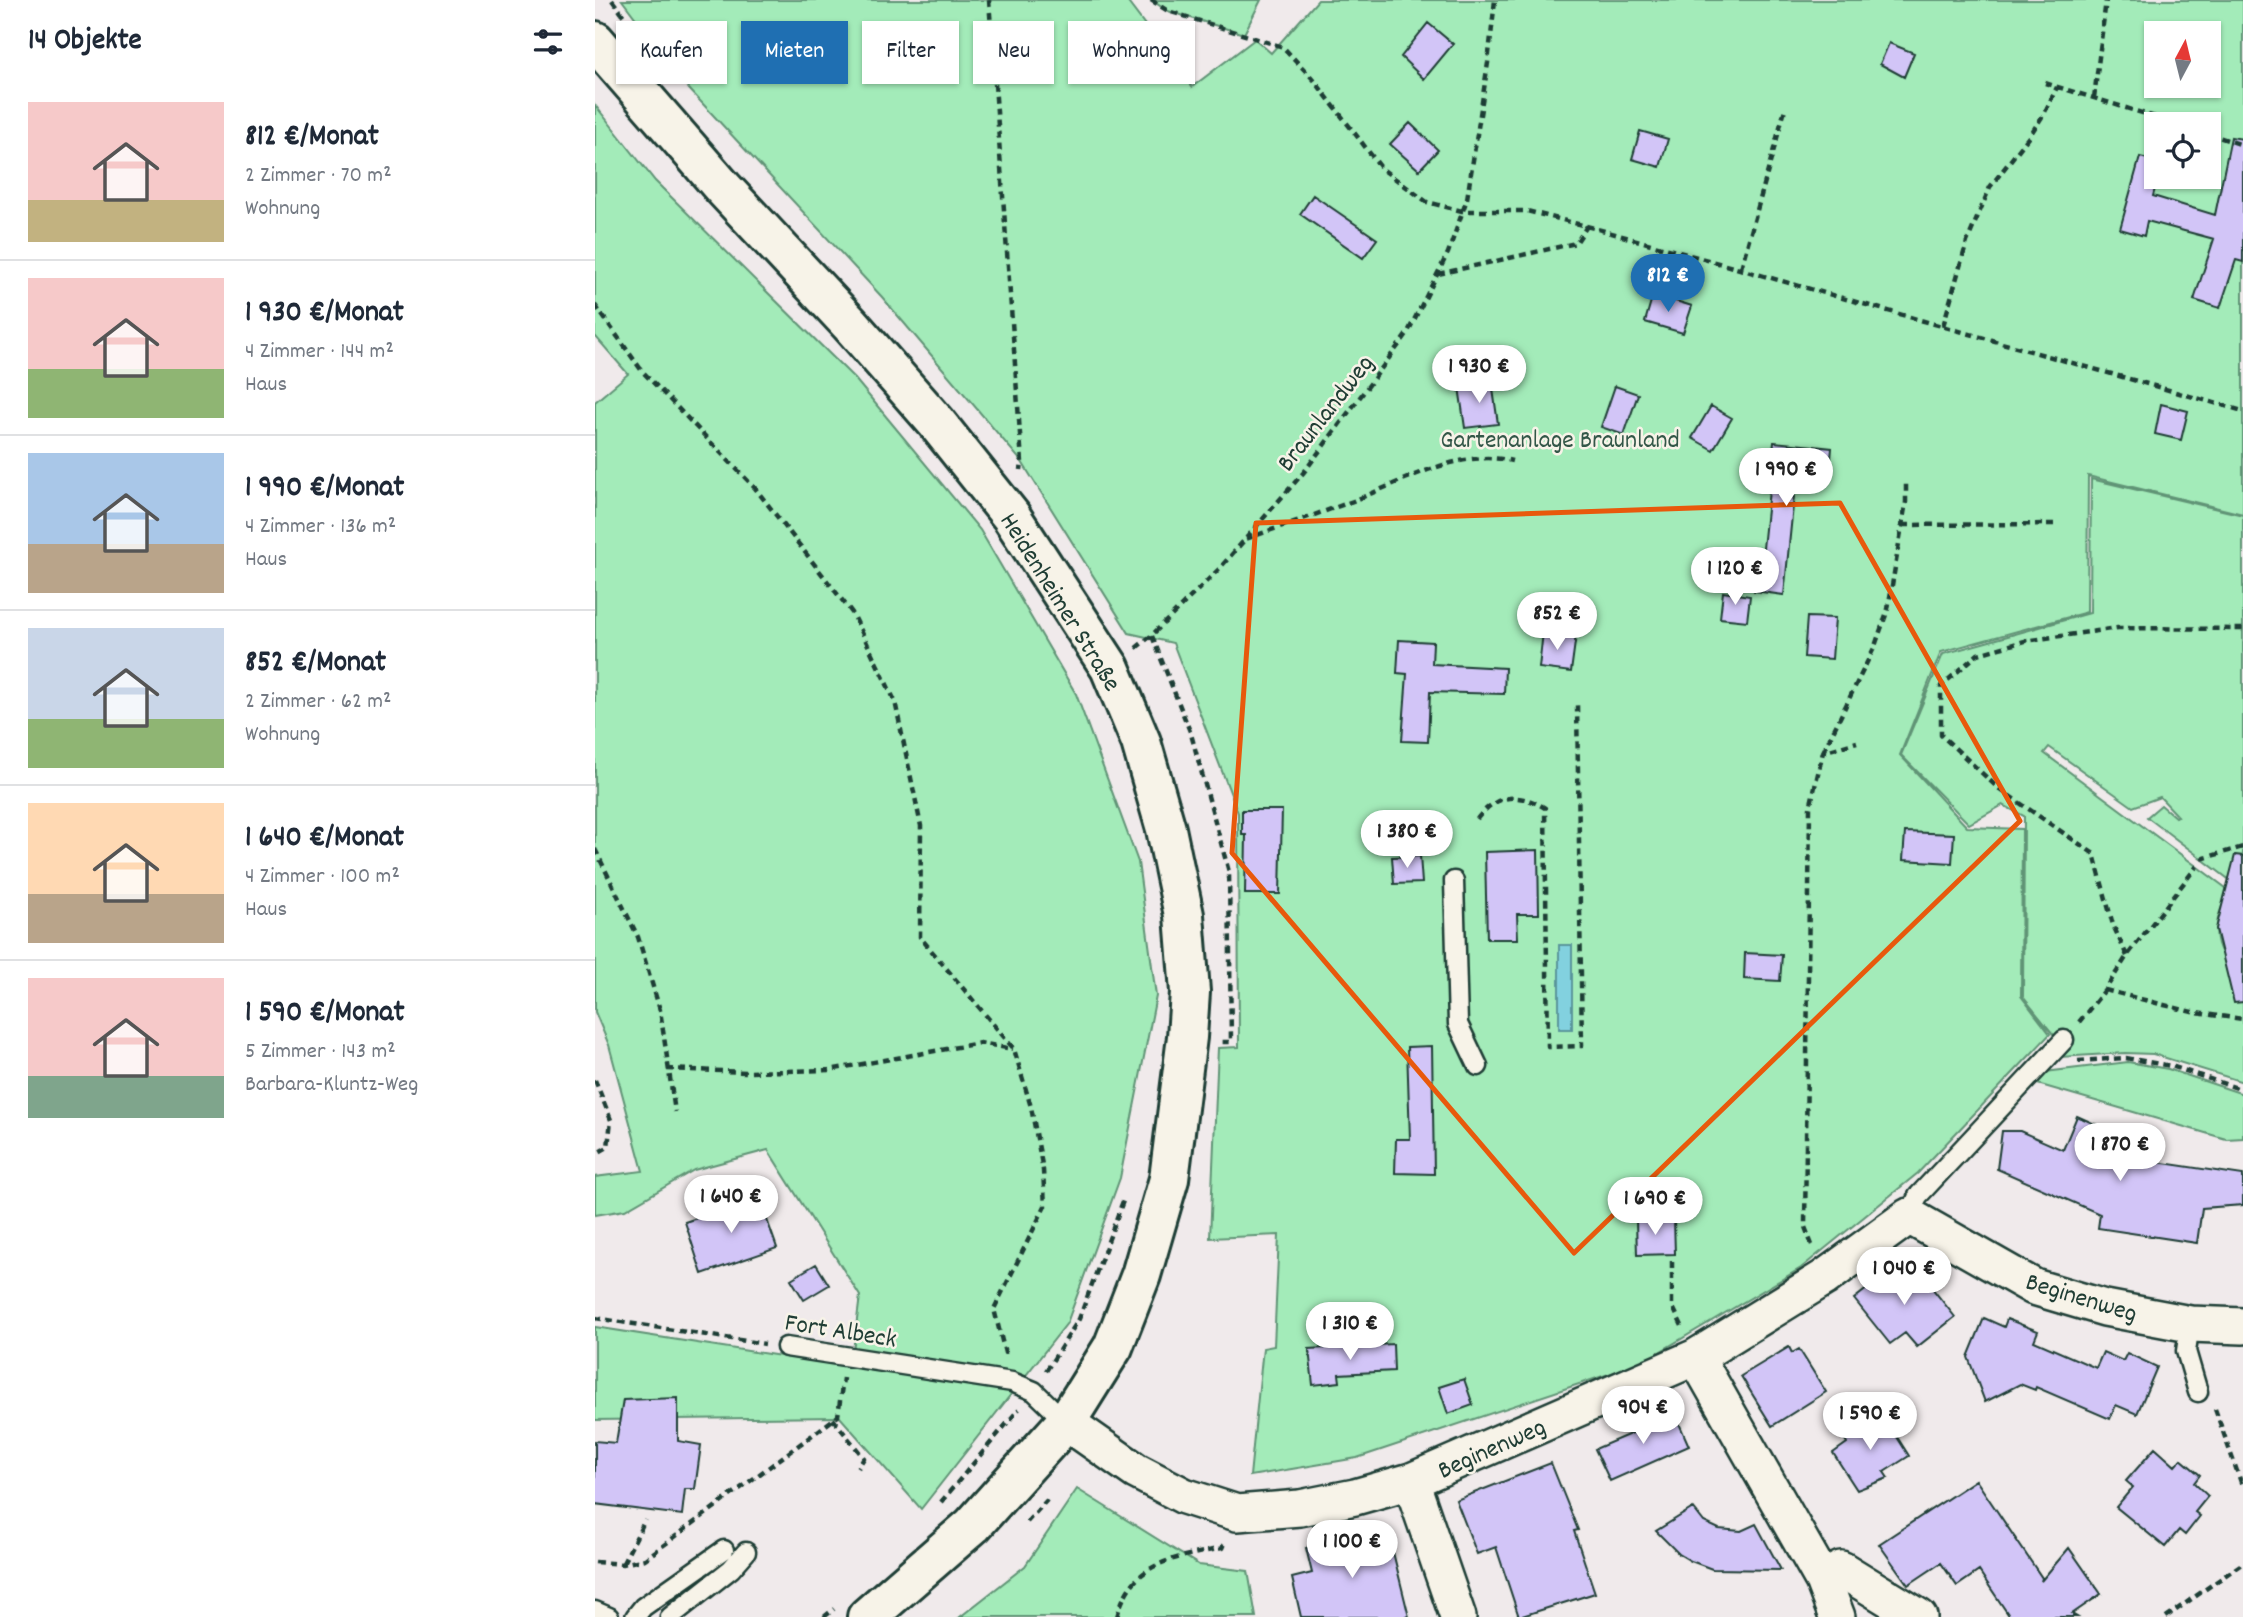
<!DOCTYPE html>
<html lang="de">
<head>
<meta charset="utf-8">
<style>
	:root { --surface:#fff; --page:#f2f2f3; --text:#1f2937; --muted:#747a83; --line:#e0e1e3; --accent:#1f6fb2 }
	body { margin:0; font-family:Dekko,sans-serif; background:var(--page); color:var(--text); height:100vh; display:flex; flex-direction:column; font-size:26px; white-space:nowrap }
	* { box-sizing:border-box; margin:0 }
	p { font-size:23px; color:var(--muted) }
	.icon { flex:none; width:38px; height:38px; fill:none; stroke:currentColor; stroke-width:2; stroke-linecap:round; stroke-linejoin:round }
	.map { position:relative; flex:1; overflow:hidden }
	.sheet { display:flex; flex-direction:column; background:var(--surface); width:595px }
	.sheet>* { flex:none }
	.banner { position:absolute; left:21px; top:21px; width:665px; height:63px; display:flex; gap:14px }
	.needle { width:46px; rotate:7deg }
	.fabs { position:absolute; left:1549px; top:21px; display:grid; gap:14px }
	.fabs a { display:grid; place-items:center; width:77px; height:77px; border-radius:0px; background:var(--surface); box-shadow:0 2px 5px #0004; font-size:35px }
	.price { position:absolute; translate:-50% -60px; padding:0 16px; border-radius:24px; background:#fff; color:#222; font-size:23px; line-height:46px; filter:drop-shadow(0 2px 4px #0008) }
	.price::after { content:''; position:absolute; left:50%; top:42px; width:21px; height:16px; margin-left:-10px; background:inherit; clip-path:polygon(0 0,100% 0,50% 100%) }
	.price.current { background:var(--accent); color:#fff }
	ul { padding:0; list-style:none }
	li { display:flex; align-items:center; gap:21px; height:175px; padding:0 28px }
	li+li { border-top:2px solid var(--line) }
	li span { display:grid; place-items:center; flex:none; width:196px; height:140px; border-radius:0px; color:#555 }
	li>.icon { margin-inline-start:auto }
	span .icon { width:84px; height:84px; fill:#fffc; stroke-width:1 }
	li b { font-size:30px }
	h2 { display:flex; justify-content:space-between; align-items:center; height:84px; padding:0 28px; font-size:30px }
	.chip { padding:0 24px; border-radius:0px; background:var(--surface); box-shadow:0 2px 5px #0004; font-size:24px; line-height:63px }
	.chip.current { background:var(--accent); color:#fff }
	main { display:flex; flex:1; min-height:0 }
	.map>svg:first-child { display:block }
</style>
</head>
<body>
<main>
<section class="sheet">
<h2>14 Objekte<svg class="icon" aria-label="filters" viewBox="0 0 24 24"><path d="M4 7h16M4 17h16"/><circle cx="9" cy="7" r="2"/><circle cx="15" cy="17" r="2"/></svg></h2>
<ul>
<li><span style="background:linear-gradient(#f6c9c9 70%,#c2b280 0)"><svg class="icon" aria-label="home" viewBox="0 0 24 24"><path d="M3 11l9-7 9 7M6 9v11h12V9"/></svg></span><div><b>812 €/Monat</b><p>2 Zimmer · 70 m²</p><p>Wohnung</p></div></li>
<li><span style="background:linear-gradient(#f6c9c9 65%,#8fb573 0)"><svg class="icon" aria-label="home" viewBox="0 0 24 24"><path d="M3 11l9-7 9 7M6 9v11h12V9"/></svg></span><div><b>1 930 €/Monat</b><p>4 Zimmer · 144 m²</p><p>Haus</p></div></li>
<li><span style="background:linear-gradient(#a9c7e8 65%,#b9a48a 0)"><svg class="icon" aria-label="home" viewBox="0 0 24 24"><path d="M3 11l9-7 9 7M6 9v11h12V9"/></svg></span><div><b>1 990 €/Monat</b><p>4 Zimmer · 136 m²</p><p>Haus</p></div></li>
<li><span style="background:linear-gradient(#c9d6e8 65%,#8fb573 0)"><svg class="icon" aria-label="home" viewBox="0 0 24 24"><path d="M3 11l9-7 9 7M6 9v11h12V9"/></svg></span><div><b>852 €/Monat</b><p>2 Zimmer · 62 m²</p><p>Wohnung</p></div></li>
<li><span style="background:linear-gradient(#ffd9b3 65%,#b9a48a 0)"><svg class="icon" aria-label="home" viewBox="0 0 24 24"><path d="M3 11l9-7 9 7M6 9v11h12V9"/></svg></span><div><b>1 640 €/Monat</b><p>4 Zimmer · 100 m²</p><p>Haus</p></div></li>
<li><span style="background:linear-gradient(#f6c9c9 70%,#7fa58c 0)"><svg class="icon" aria-label="home" viewBox="0 0 24 24"><path d="M3 11l9-7 9 7M6 9v11h12V9"/></svg></span><div><b>1 590 €/Monat</b><p>5 Zimmer · 143 m²</p><p>Barbara-Kluntz-Weg</p></div></li>
</ul>
</section>
<div class="map">
<svg width="1648" height="1617" viewBox="0 0 1648 1617">
	<rect width="100%" height="100%" fill="#f0eaeb"/>
	<filter id="ink" filterUnits="userSpaceOnUse"><feTurbulence type="fractalNoise" baseFrequency=".0143" numOctaves="2"/><feDisplacementMap in="SourceGraphic" scale="14" xChannelSelector="R" yChannelSelector="G"/><feConvolveMatrix kernelMatrix="1 2 1 2 8 2 1 2 1" color-interpolation-filters="sRGB"/></filter>
	<g filter="url(#ink)">
		<!-- green -->
		<path fill="#a3ebb9" stroke="#619476" stroke-width="2" fill-rule="evenodd" d="M 27,0 L 531,0 L 597,87 L 660,39 L 676,53 L 723,0 L 1648,0 L 1648,514 L 1493,476 L 1492,612 L 1346,652 L 1305,755 L 1372,827 L 1427,829 L 1426,996 L 1455,1034 L 1323,1173 L 1206,1268 L 1044,1364 L 762,1458 L 655,1476 L 668,1348 L 679,1346 L 684,1235 L 615,1238 L 623,1048 L 644,1047 L 643,813 L 578,643 L 534,633 L 427,462 L 287,297 L 94,89 ZM 1561,33 L 1614,33 L 1614,86 L 1561,86 ZM 1561,124 L 1614,124 L 1614,177 L 1561,177 Z
			M 556,0 L 666,0 L 649,34 L 573,11 Z
			M 0,105 L 60,181 L 260,379 L 385,530 L 481,694 L 543,862 L 561,996 L 525,1178 L 472,1323 L 326,1509 L 245,1417 L 0,1420 L 0,1327 L 256,1367 L 265,1296 L 173,1150 L 99,1170 L 30,1210 L 0,1215 L 0,1177 L 48,1171 L 14,1045 L 0,1012 L 0,402 L 33,374 L 0,336 Z
			M 1496,479 L 1648,515 L 1648,880 L 1640,884 L 1552,817 L 1566,805 L 1580,817 L 1583,816 L 1565,797 L 1538,807 L 1454,747 L 1449,753 L 1635,891 C 1623,910 1615,935 1628,955 C 1633,963 1642,969 1648,976 L 1648,1082 L 1558,1054 L 1530,1053 L 1465,1057 L 1458,1034 L 1428,997 L 1429,816 L 1408,805 L 1374,824 L 1306,755 L 1348,654 L 1495,613 Z
			M 1533,1062 L 1573,1069 L 1648,1094 L 1648,1138 L 1631,1139 L 1439,1083 L 1450,1072 Z
			M 482,1489 L 604,1565 L 653,1571 L 661,1617 L 365,1617 L 430,1566 Z"/>
		<!-- water -->
		<path fill="#82d1df" stroke="#5a969b" stroke-width="2" d="M 964,945 L 977,945 L 977,1029 L 964,1029 Z"/>
		<!-- building -->
		<path fill="#d2c5f7" stroke="#1f3d34" stroke-width="2" d="M 833,23 L 858,44 L 829,79 L 806,57 Z
			M 1294,43 L 1319,53 L 1309,77 L 1285,64 Z
			M 815,123 L 843,150 L 824,170 L 795,144 Z
			M 1045,131 L 1073,139 L 1065,167 L 1037,159 Z
			M 1636,137 L 1648,139 L 1648,262 L 1641,260 L 1625,308 L 1599,300 L 1619,239 L 1552,221 L 1549,236 L 1525,229 L 1545,157 L 1561,161 L 1563,177 L 1558,196 L 1620,215 Z
			M 718,195 L 782,239 L 768,258 L 705,214 Z
			M 1058,294 L 1097,306 L 1088,333 L 1050,322 Z
			M 897,382 L 903,424 L 870,428 L 864,387 Z
			M 1020,386 L 1043,394 L 1029,435 L 1006,427 Z
			M 1566,404 L 1593,411 L 1586,440 L 1560,434 Z
			M 1116,406 L 1137,418 L 1118,450 L 1097,438 Z
			M 1179,442 L 1237,448 L 1234,480 L 1201,476 L 1189,595 L 1159,591 L 1163,557 L 1167,558 Z
			M 1128,592 L 1155,596 L 1152,621 L 1125,618 Z
			M 1212,617 L 1240,618 L 1237,659 L 1209,657 Z
			M 948,632 L 981,635 L 976,672 L 944,668 Z
			M 804,640 L 838,642 L 837,664 L 910,668 L 909,694 L 835,692 L 833,742 L 807,741 L 812,674 L 802,673 Z
			M 647,810 L 687,810 L 685,894 L 650,894 L 651,835 L 647,835 Z
			M 1310,832 L 1359,834 L 1357,863 L 1308,860 Z
			M 943,850 L 944,914 L 922,914 L 923,939 L 892,939 L 890,852 Z
			M 1640,855 L 1648,856 L 1648,1002 L 1639,1003 L 1621,929 Z
			M 825,856 L 827,883 L 799,884 L 797,857 Z
			M 1150,953 L 1187,955 L 1185,981 L 1149,979 Z
			M 837,1046 L 839,1174 L 800,1173 L 801,1139 L 815,1139 L 812,1047 Z
			M 1482,1116 L 1511,1129 L 1501,1153 L 1648,1175 L 1648,1205 L 1607,1208 L 1602,1243 L 1503,1228 L 1505,1214 L 1402,1169 L 1407,1131 L 1425,1131 L 1468,1150 Z
			M 164,1197 L 182,1248 L 107,1274 L 90,1222 Z
			M 1079,1219 L 1080,1254 L 1042,1255 L 1041,1220 Z
			M 1306,1262 L 1319,1278 L 1325,1273 L 1360,1317 L 1322,1347 L 1310,1333 L 1295,1344 L 1259,1299 Z
			M 221,1264 L 234,1285 L 209,1300 L 196,1279 Z
			M 1389,1318 L 1409,1327 L 1412,1319 L 1443,1331 L 1439,1341 L 1501,1368 L 1508,1352 L 1528,1361 L 1532,1353 L 1562,1367 L 1542,1414 L 1521,1405 L 1515,1419 L 1441,1387 L 1440,1390 L 1425,1384 L 1390,1402 L 1373,1357 Z
			M 798,1344 L 799,1371 L 744,1374 L 745,1382 L 718,1385 L 714,1349 Z
			M 1194,1347 L 1197,1353 L 1204,1349 L 1231,1392 L 1177,1426 L 1146,1376 Z
			M 869,1379 L 878,1405 L 853,1414 L 844,1387 Z
			M 83,1398 L 83,1441 L 106,1445 L 100,1489 L 90,1489 L 87,1515 L 0,1504 L 0,1441 L 21,1443 L 28,1400 Z
			M 1065,1413 L 1068,1419 L 1080,1414 L 1094,1446 L 1015,1481 L 1000,1449 L 1040,1432 L 1037,1426 Z
			M 1272,1416 L 1278,1426 L 1290,1418 L 1314,1456 L 1289,1472 L 1293,1478 L 1262,1490 L 1238,1453 L 1252,1443 L 1246,1433 Z
			M 1560,1448 L 1580,1466 L 1586,1459 L 1605,1475 L 1599,1483 L 1613,1496 L 1600,1512 L 1605,1516 L 1590,1535 L 1584,1530 L 1570,1547 L 1521,1507 L 1538,1487 L 1531,1481 Z
			M 956,1463 L 983,1530 L 979,1531 L 1000,1593 L 924,1617 L 901,1547 L 882,1554 L 861,1500 Z
			M 1381,1480 L 1447,1578 L 1446,1581 L 1474,1548 L 1506,1594 L 1477,1614 L 1482,1617 L 1415,1617 L 1384,1571 L 1362,1586 L 1346,1563 L 1313,1585 L 1284,1544 Z
			M 1098,1508 L 1109,1522 L 1124,1529 L 1146,1531 L 1161,1524 L 1186,1570 L 1117,1569 L 1096,1561 L 1084,1554 L 1061,1531 Z
			M 792,1528 L 814,1617 L 706,1617 L 697,1578 L 717,1573 L 711,1548 Z"/>
		<g fill="none" stroke-linecap="round" stroke-linejoin="round">
			<!-- service casing -->
			<g stroke="#1f3d34" stroke-width="23">
				<path id="service" d="M 859,881 L 863,1024 L 883,1066
					M 1314,1216 L 1323,1196 L 1469,1040
					M 1595,1324 L 1591,1351 L 1603,1392
					M 191,1347 L 417,1382 L 439,1391 L 471,1422
					M 0,1611 L 14,1617
					M 40,1617 L 48,1607 L 129,1550
					M 75,1617 L 136,1569 L 151,1552"/>
			</g>
			<!-- minor casing -->
			<g stroke="#1f3d34" stroke-width="40">
				<path id="minor" d="M 1101,1357 L 1228,1580 L 1242,1617
					M 471,1422 L 541,1471 L 589,1496 L 642,1513 L 705,1508 L 760,1497 L 816,1481 L 1101,1357 L 1229,1278 L 1314,1216 L 1439,1287 L 1510,1308 L 1595,1324 L 1648,1326
					M 816,1481 L 863,1617
					M 1228,1580 L 1246,1569 L 1324,1617"/>
			</g>
			<!-- secondary casing -->
			<g stroke="#1f3d34" stroke-width="44">
				<path id="secondary" d="M 0,41 L 128,188 L 255,324 L 341,422 L 416,516 L 515,668 L 546,742 L 571,829 L 589,915 L 595,992 L 592,1037 L 574,1179 L 546,1275 L 518,1347 L 471,1422 L 403,1497 L 378,1525 L 272,1617"/>
			</g>
			<!-- path -->
			<path stroke="#1f3d34" stroke-width="4.5" stroke-dasharray="7 5" stroke-linecap="butt" d="M 17,0 L 31,19
				M 394,0 L 427,462 L 426,470
				M 556,0 L 573,11 L 688,47 L 719,80 L 787,169 L 832,202 L 867,211 L 932,211 L 999,228 L 1648,411
				M 1450,83 L 1583,124
				M 1499,98 L 1511,0
				M 1614,134 L 1648,145
				M 1146,268 L 1190,109
				M 843,274 L 981,243 L 992,226
				M 0,305 L 47,371 L 160,488 L 258,614 L 300,701 L 326,826 L 325,937 L 419,1049 L 436,1107 L 448,1170 L 450,1206 L 399,1309 L 411,1357
				M 1348,326 L 1372,242 L 1395,187 L 1435,135 L 1449,114 L 1462,87
				M 1308,525 L 1459,524
				M 651,539 C 687,526 723,514 758,501 C 807,482 864,448 917,461
				M 557,636 L 596,734 L 634,872 L 636,1042 L 627,1042
				M 541,648 L 556,636 L 624,569 L 709,472 L 812,334 L 853,253 L 872,199 L 893,63 L 900,0
				M 1228,752 L 1280,646 L 1293,609 L 1311,502 L 1311,482
				M 882,819 C 901,794 924,792 950,808 L 953,1047 L 987,1046 L 982,705
				M 0,849 L 43,937 L 65,1010 L 80,1112
				M 1606,859 L 1648,847
				M 1532,956 L 1518,925 L 1499,854 L 1403,788 L 1346,735 L 1346,686 L 1383,654 L 1430,641 L 1523,628 L 1648,629
				M 1510,990 L 1601,1013 L 1648,1019
				M 1484,1022 L 1510,990 L 1532,956 L 1602,866
				M 1483,1061 L 1531,1058 L 1576,1066 L 1648,1090
				M 72,1069 L 151,1072 L 234,1070 L 385,1043 L 418,1049
				M 0,1080 L 16,1120 L 13,1147 L 0,1154
				M 1217,1245 L 1210,1227 L 1215,808 L 1228,752 L 1262,742
				M 1077,1261 L 1077,1305 L 1088,1328
				M 0,1318 L 170,1344
				M 451,1371 L 484,1319 L 528,1201
				M 1620,1409 L 1648,1488
				M 238,1419 L 269,1458 L 263,1468
				M 346,1502 L 424,1409
				M 432,1522 L 452,1500
				M 0,1562 L 28,1564 L 50,1559 L 243,1416 L 248,1378
				M 28,1563 L 50,1520
				M 229,1617 L 239,1609
				M 522,1617 C 537,1560 578,1559 627,1548 L 630,1541
				M 1571,1617 L 1648,1563"/>
			<!-- service -->
			<use href="#service" stroke="#f7f3e8" stroke-width="18"/>
			<!-- minor -->
			<use href="#minor" stroke="#f7f3e8" stroke-width="35"/>
			<!-- secondary -->
			<use href="#secondary" stroke="#f7f3e8" stroke-width="38"/>
		</g>
	</g>
	<!-- marked area -->
	<path fill="none" stroke="#e8590c" stroke-width="5" stroke-linejoin="round" d="M 1245,503 L 1425,821 L 979,1253 L 637,853 L 661,523 Z"/>
	<g text-anchor="middle" stroke-width="5" stroke-linejoin="round" paint-order="stroke">
		<!-- street labels -->
		<g font-size="26" fill="#1f3d34" stroke="#f7f3e8">
			<text transform="translate(729 412) rotate(-52)" y="9">Braunlandweg</text>
			<text transform="translate(467 601) rotate(58)" y="9">Heidenheimer Straße</text>
			<text transform="translate(1487 1296) rotate(17)" y="9">Beginenweg</text>
			<text transform="translate(246 1329) rotate(9)" y="9">Fort Albeck</text>
			<text transform="translate(896 1447) rotate(-24)" y="9">Beginenweg</text>
		</g>
		<!-- park labels -->
		<g font-size="26" fill="#335748" stroke="#f7f3e8">
			<text x="965" y="447">Gartenanlage Braunland</text>
		</g>
	</g>
</svg>
<div class="fabs">
<a><svg class="needle" viewBox="-14 -14 28 28"><path d="M0-13l5 13h-10z" fill="#e53935"/><path d="M0 13l5-13h-10z" fill="#747a83"/></svg></a>
<a><svg class="icon" aria-label="locate" viewBox="0 0 24 24"><circle cx="12" cy="12" r="6"/><path d="M12 2v4M12 18v4M2 12h4M18 12h4"/></svg></a>
</div>
<b class="price current" style="left:1073px;top:314px">812 €</b>
<b class="price" style="left:884px;top:405px">1 930 €</b>
<b class="price" style="left:1191px;top:508px">1 990 €</b>
<b class="price" style="left:1140px;top:607px">1 120 €</b>
<b class="price" style="left:962px;top:652px">852 €</b>
<b class="price" style="left:812px;top:870px">1 380 €</b>
<b class="price" style="left:1525px;top:1183px">1 870 €</b>
<b class="price" style="left:136px;top:1235px">1 640 €</b>
<b class="price" style="left:1060px;top:1237px">1 690 €</b>
<b class="price" style="left:1309px;top:1307px">1 040 €</b>
<b class="price" style="left:755px;top:1362px">1 310 €</b>
<b class="price" style="left:1048px;top:1446px">904 €</b>
<b class="price" style="left:1275px;top:1452px">1 590 €</b>
<b class="price" style="left:757px;top:1580px">1 100 €</b>
<div class="banner">
<a class="chip">Kaufen</a>
<a class="chip current">Mieten</a>
<a class="chip">Filter</a>
<a class="chip">Neu</a>
<a class="chip">Wohnung</a>
</div>
</div>
</main>
</body>
</html>
